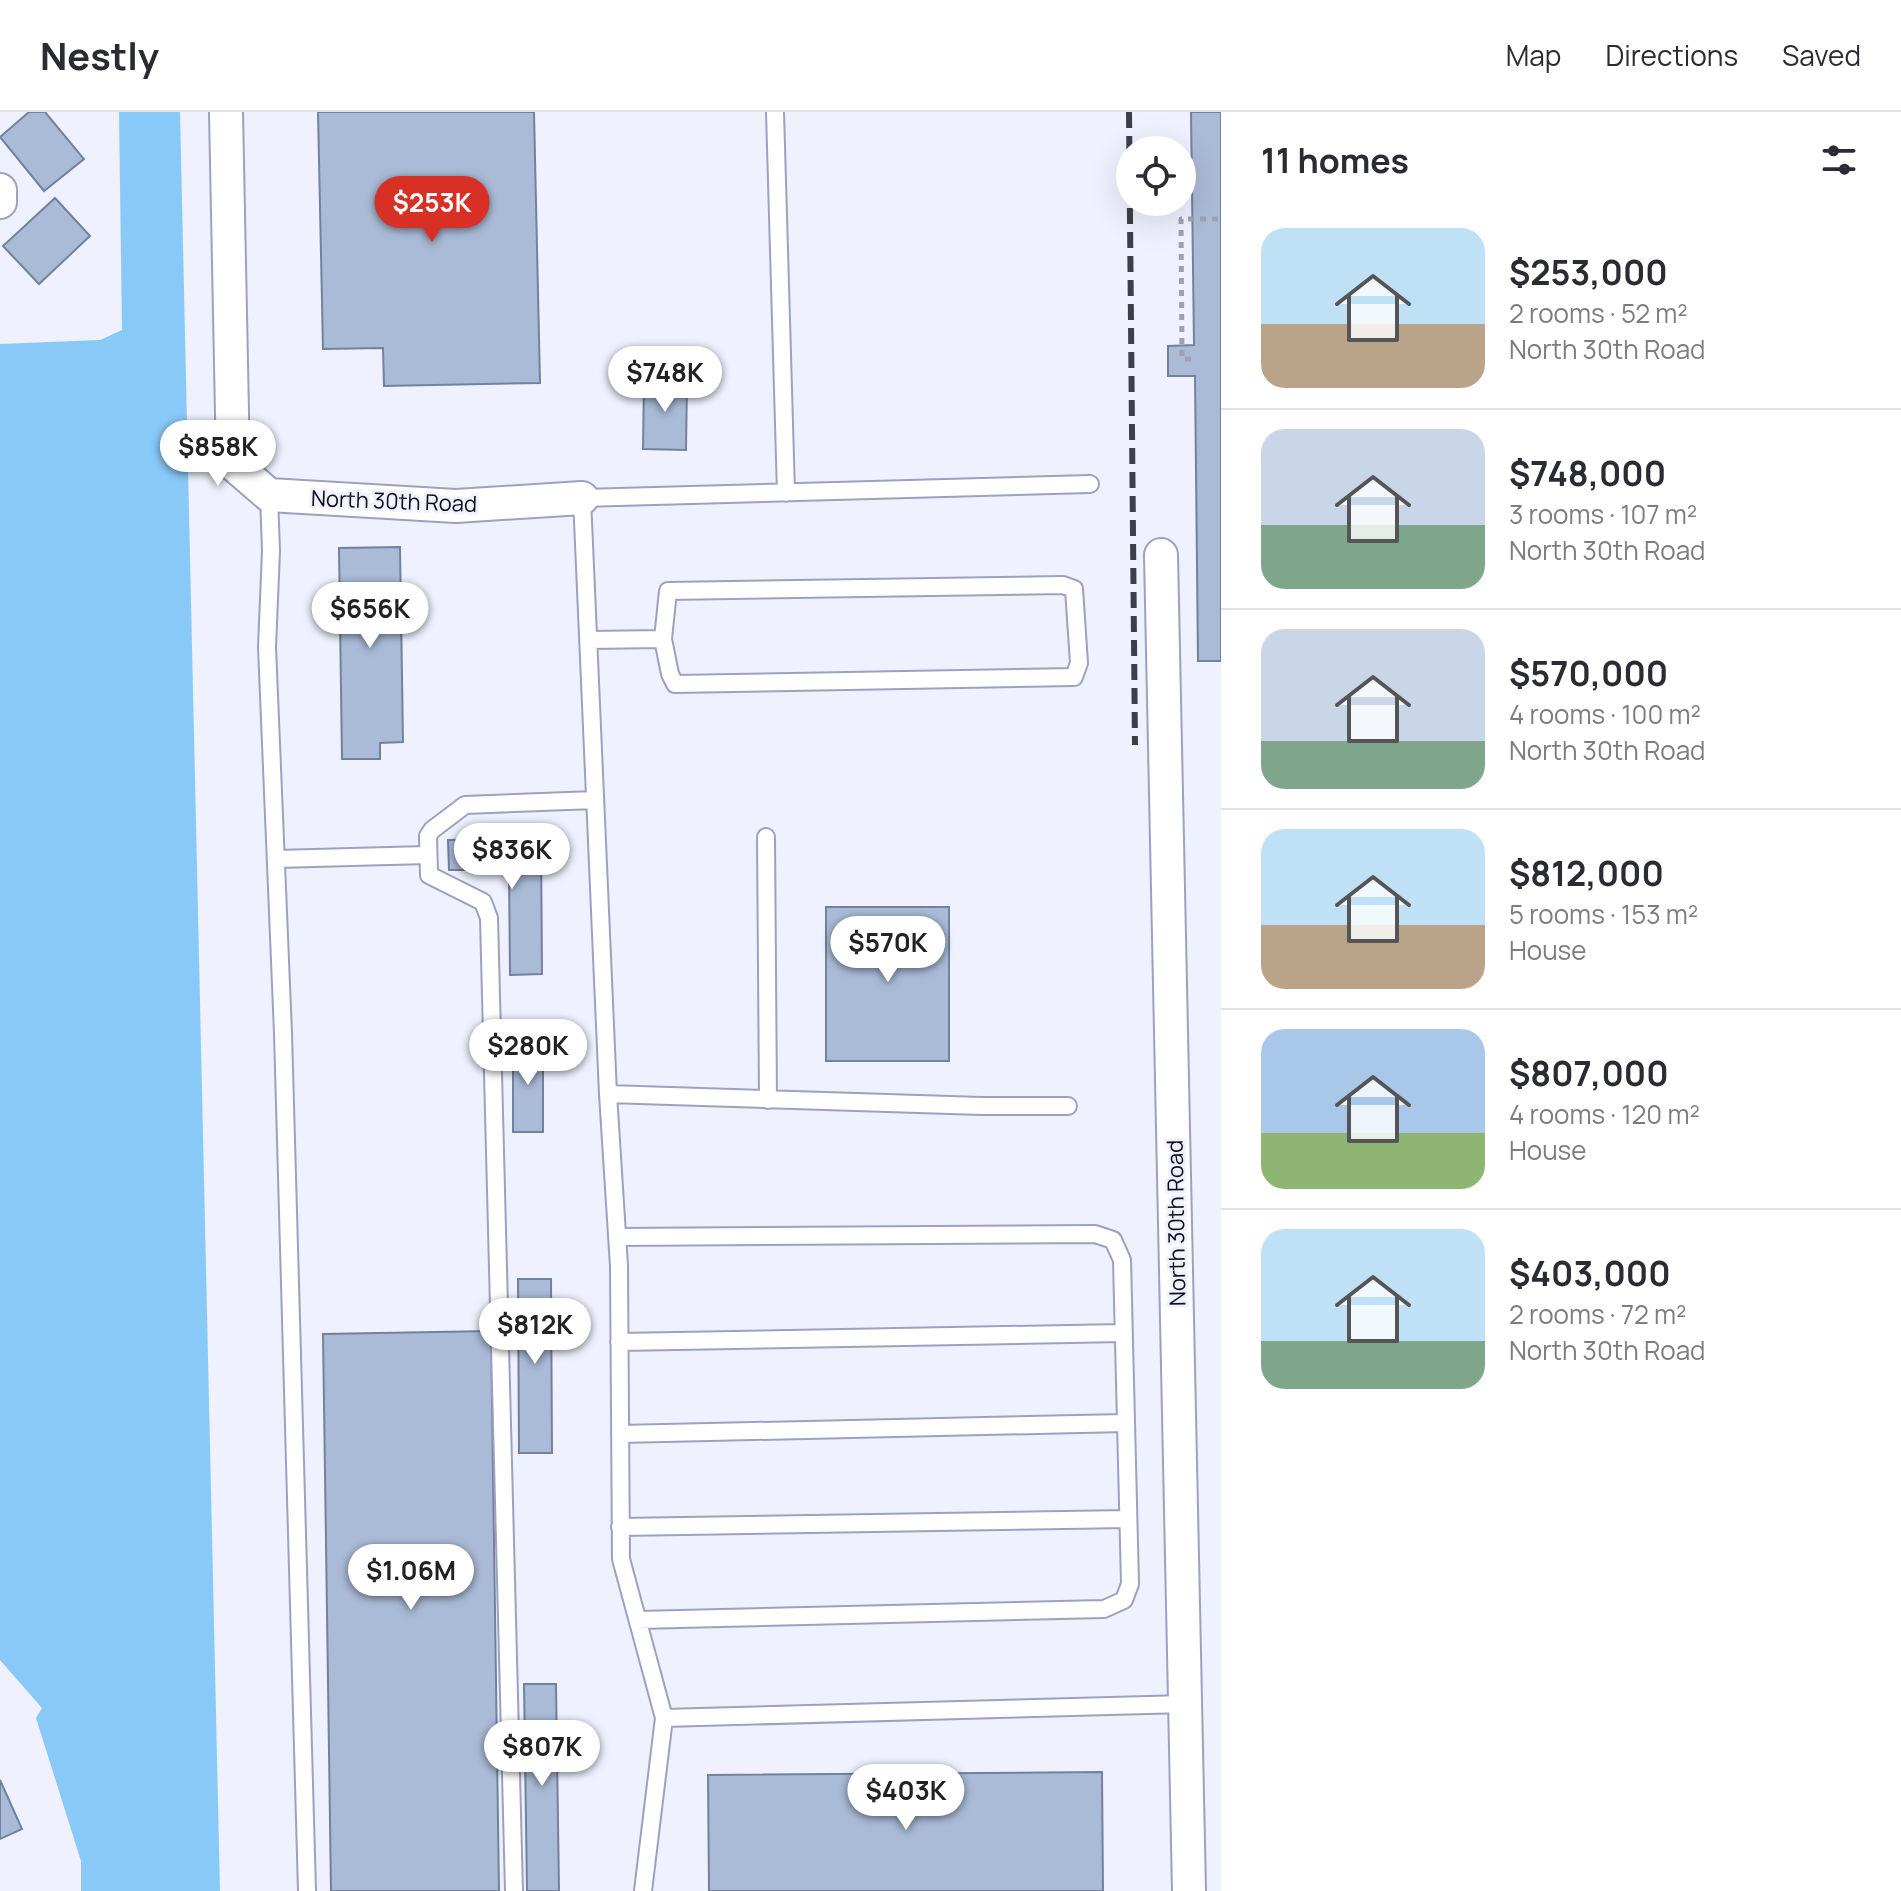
<!DOCTYPE html>
<html lang="en">
<head>
<meta charset="utf-8">
<style>
	:root { --surface:#fff; --page:#f7f7f7; --text:#2b2b33; --muted:#7c7c81; --line:#e1e1e2; --accent:#d93025 }
	body { margin:0; font-family:Manrope,sans-serif; background:var(--page); color:var(--text); height:100vh; display:flex; flex-direction:column; font-size:30px; white-space:nowrap }
	* { box-sizing:border-box; margin:0 }
	p { font-size:26px; color:var(--muted) }
	.icon { flex:none; width:44px; height:44px; fill:none; stroke:currentColor; stroke-width:2; stroke-linecap:round; stroke-linejoin:round }
	.map { position:relative; flex:1; overflow:hidden }
	.sheet { display:flex; flex-direction:column; background:var(--surface); width:680px }
	.sheet>* { flex:none }
	.controls { position:absolute; left:1116px; top:24px; display:grid; gap:16px }
	.controls a { display:grid; place-items:center; width:80px; height:80px; border-radius:50%; background:var(--surface); box-shadow:0 8px 32px #0002; font-size:40px }
	.price { position:absolute; translate:-50% -68px; padding:0 18px; border-radius:28px; background:#fff; color:#222; font-size:26px; line-height:52px; filter:drop-shadow(0 2px 4px #0008) }
	.price::after { content:''; position:absolute; left:50%; top:48px; width:24px; height:18px; margin-left:-12px; background:inherit; clip-path:polygon(0 0,100% 0,50% 100%) }
	.price.current { background:var(--accent); color:#fff }
	ul { padding:0; list-style:none }
	li { display:flex; align-items:center; gap:24px; height:200px; padding:0 40px }
	li+li { border-top:2px solid var(--line) }
	li span { display:grid; place-items:center; flex:none; width:224px; height:160px; border-radius:24px; color:#555 }
	li>.icon { margin-inline-start:auto }
	span .icon { width:96px; height:96px; fill:#fffc; stroke-width:1 }
	li b { font-size:34px }
	h2 { display:flex; justify-content:space-between; align-items:center; height:96px; padding:0 40px; font-size:34px }
	header { display:flex; align-items:center; gap:48px; box-sizing:border-box; height:112px; padding:0 40px; background:var(--surface); border-bottom:2px solid var(--line) }
	header strong { font-size:38px }
	nav { display:flex; gap:44px; margin-inline-start:auto; font-size:28px }
	main { display:flex; flex:1; min-height:0 }
	.map>svg:first-child { display:block }
</style>
</head>
<body>
<header>
<strong>Nestly</strong>
<nav><a>Map</a><a>Directions</a><a>Saved</a></nav>
</header>
<main>
<div class="map">
<svg width="1221" height="1779" viewBox="0 0 1221 1779">
	<rect width="100%" height="100%" fill="#eff1fe"/>
	<!-- water -->
	<path fill="#89c9f8" d="M 119,0 L 180,0 L 220,1779 L 81,1779 L 81,1749 L 36,1606 L 42,1596 L 0,1548 L 0,232 L 100,228 L 122,218 Z"/>
	<!-- building -->
	<path fill="#aabbd7" stroke="#72829d" stroke-width="2" d="M 29,0 L 45,0 L 84,47 L 44,79 L 0,25 Z
		M 318,0 L 534,0 L 540,271 L 384,274 L 383,236 L 323,237 Z
		M 1191,0 L 1221,0 L 1221,549 L 1198,549 L 1195,264 L 1168,264 L 1168,234 L 1194,233 Z
		M 55,86 L 90,124 L 39,172 L 3,134 Z
		M 644,267 L 687,268 L 686,338 L 643,337 Z
		M 400,435 L 403,630 L 380,631 L 380,647 L 342,647 L 339,436 Z
		M 541,727 L 542,862 L 510,863 L 509,758 L 449,758 L 448,728 Z
		M 826,795 L 949,795 L 949,949 L 826,949 Z
		M 513,930 L 543,930 L 543,1020 L 513,1020 Z
		M 518,1167 L 551,1167 L 552,1341 L 519,1341 Z
		M 491,1219 L 499,1779 L 331,1779 L 323,1222 Z
		M 524,1572 L 556,1572 L 559,1779 L 527,1779 Z
		M 1102,1660 L 1103,1779 L 709,1779 L 708,1663 Z
		M 0,1668 L 22,1717 L 0,1727 Z"/>
	<g fill="none" stroke-linecap="round" stroke-linejoin="round">
		<!-- lane casing -->
		<g stroke="#9da1bf" stroke-width="20">
			<path id="lane" d="M 775,0 L 786,381
				M 1090,372 L 582,386 L 608,982 L 619,1154 L 621,1447 L 664,1606 L 1186,1592
				M 269,383 L 271,439 L 267,535 L 283,921 L 307,1779
				M 588,528 L 663,527 L 668,479 L 1063,473 L 1074,477 L 1079,551 L 1074,565 L 675,572 L 670,562 L 663,527
				M 766,725 L 768,988
				M 276,747 L 427,743
				M 608,982 L 981,994 L 1068,994
				M 617,1125 L 1095,1122 L 1113,1128 L 1122,1148 L 1130,1472 L 1124,1488 L 1104,1497 L 638,1508
				M 619,1230 L 1123,1221
				M 620,1322 L 1125,1311
				M 620,1415 L 1128,1407
				M 514,1779 L 489,806 L 483,790 L 429,763 L 428,724 L 432,718 L 465,693 L 595,688
				M 643,1779 L 664,1606"/>
		</g>
		<!-- street casing -->
		<g stroke="#9da1bf" stroke-width="36">
			<path id="street" d="M 226,0 L 233,352 L 269,383 L 456,394 L 582,386
				M 0,78 L 0,90
				M 1161,443 L 1189,1779"/>
		</g>
		<!-- path -->
		<path stroke="#9fa1ad" stroke-width="5" stroke-dasharray="6 6" stroke-linecap="butt" d="M 1191,247 L 1182,247 L 1181,107 L 1221,107"/>
		<!-- lane -->
		<use href="#lane" stroke="#fff" stroke-width="16"/>
		<!-- street -->
		<use href="#street" stroke="#fff" stroke-width="32"/>
		<!-- rail -->
		<path stroke="#3d3e49" stroke-width="6" stroke-dasharray="16 8" stroke-linecap="butt" d="M 1129,0 L 1135,633"/>
	</g>
	<g text-anchor="middle" stroke-width="6" stroke-linejoin="round" paint-order="stroke">
		<!-- street labels -->
		<g font-size="22" fill="#0d0e18" stroke="#eff1fe">
			<text transform="translate(394 389) rotate(2)" y="8">North 30th Road</text>
			<text transform="translate(1176 1111) rotate(-91)" y="8">North 30th Road</text>
		</g>
	</g>
</svg>
<div class="controls">
<a><svg class="icon" aria-label="locate" viewBox="0 0 24 24"><circle cx="12" cy="12" r="6"/><path d="M12 2v4M12 18v4M2 12h4M18 12h4"/></svg></a>
</div>
<b class="price current" style="left:432px;top:132px">$253K</b>
<b class="price" style="left:665px;top:302px">$748K</b>
<b class="price" style="left:218px;top:376px">$858K</b>
<b class="price" style="left:370px;top:538px">$656K</b>
<b class="price" style="left:512px;top:779px">$836K</b>
<b class="price" style="left:888px;top:872px">$570K</b>
<b class="price" style="left:528px;top:975px">$280K</b>
<b class="price" style="left:535px;top:1254px">$812K</b>
<b class="price" style="left:411px;top:1500px">$1.06M</b>
<b class="price" style="left:542px;top:1676px">$807K</b>
<b class="price" style="left:906px;top:1720px">$403K</b>
</div>
<section class="sheet">
<h2>11 homes<svg class="icon" aria-label="filters" viewBox="0 0 24 24"><path d="M4 7h16M4 17h16"/><circle cx="9" cy="7" r="2"/><circle cx="15" cy="17" r="2"/></svg></h2>
<ul>
<li><span style="background:linear-gradient(#bfe0f5 60%,#b9a48a 0)"><svg class="icon" aria-label="home" viewBox="0 0 24 24"><path d="M3 11l9-7 9 7M6 9v11h12V9"/></svg></span><div><b>$253,000</b><p>2 rooms · 52 m²</p><p>North 30th Road</p></div></li>
<li><span style="background:linear-gradient(#c9d6e8 60%,#7fa58c 0)"><svg class="icon" aria-label="home" viewBox="0 0 24 24"><path d="M3 11l9-7 9 7M6 9v11h12V9"/></svg></span><div><b>$748,000</b><p>3 rooms · 107 m²</p><p>North 30th Road</p></div></li>
<li><span style="background:linear-gradient(#c9d6e8 70%,#7fa58c 0)"><svg class="icon" aria-label="home" viewBox="0 0 24 24"><path d="M3 11l9-7 9 7M6 9v11h12V9"/></svg></span><div><b>$570,000</b><p>4 rooms · 100 m²</p><p>North 30th Road</p></div></li>
<li><span style="background:linear-gradient(#bfe0f5 60%,#b9a48a 0)"><svg class="icon" aria-label="home" viewBox="0 0 24 24"><path d="M3 11l9-7 9 7M6 9v11h12V9"/></svg></span><div><b>$812,000</b><p>5 rooms · 153 m²</p><p>House</p></div></li>
<li><span style="background:linear-gradient(#a9c7e8 65%,#8fb573 0)"><svg class="icon" aria-label="home" viewBox="0 0 24 24"><path d="M3 11l9-7 9 7M6 9v11h12V9"/></svg></span><div><b>$807,000</b><p>4 rooms · 120 m²</p><p>House</p></div></li>
<li><span style="background:linear-gradient(#bfe0f5 70%,#7fa58c 0)"><svg class="icon" aria-label="home" viewBox="0 0 24 24"><path d="M3 11l9-7 9 7M6 9v11h12V9"/></svg></span><div><b>$403,000</b><p>2 rooms · 72 m²</p><p>North 30th Road</p></div></li>
</ul>
</section>
</main>
</body>
</html>
